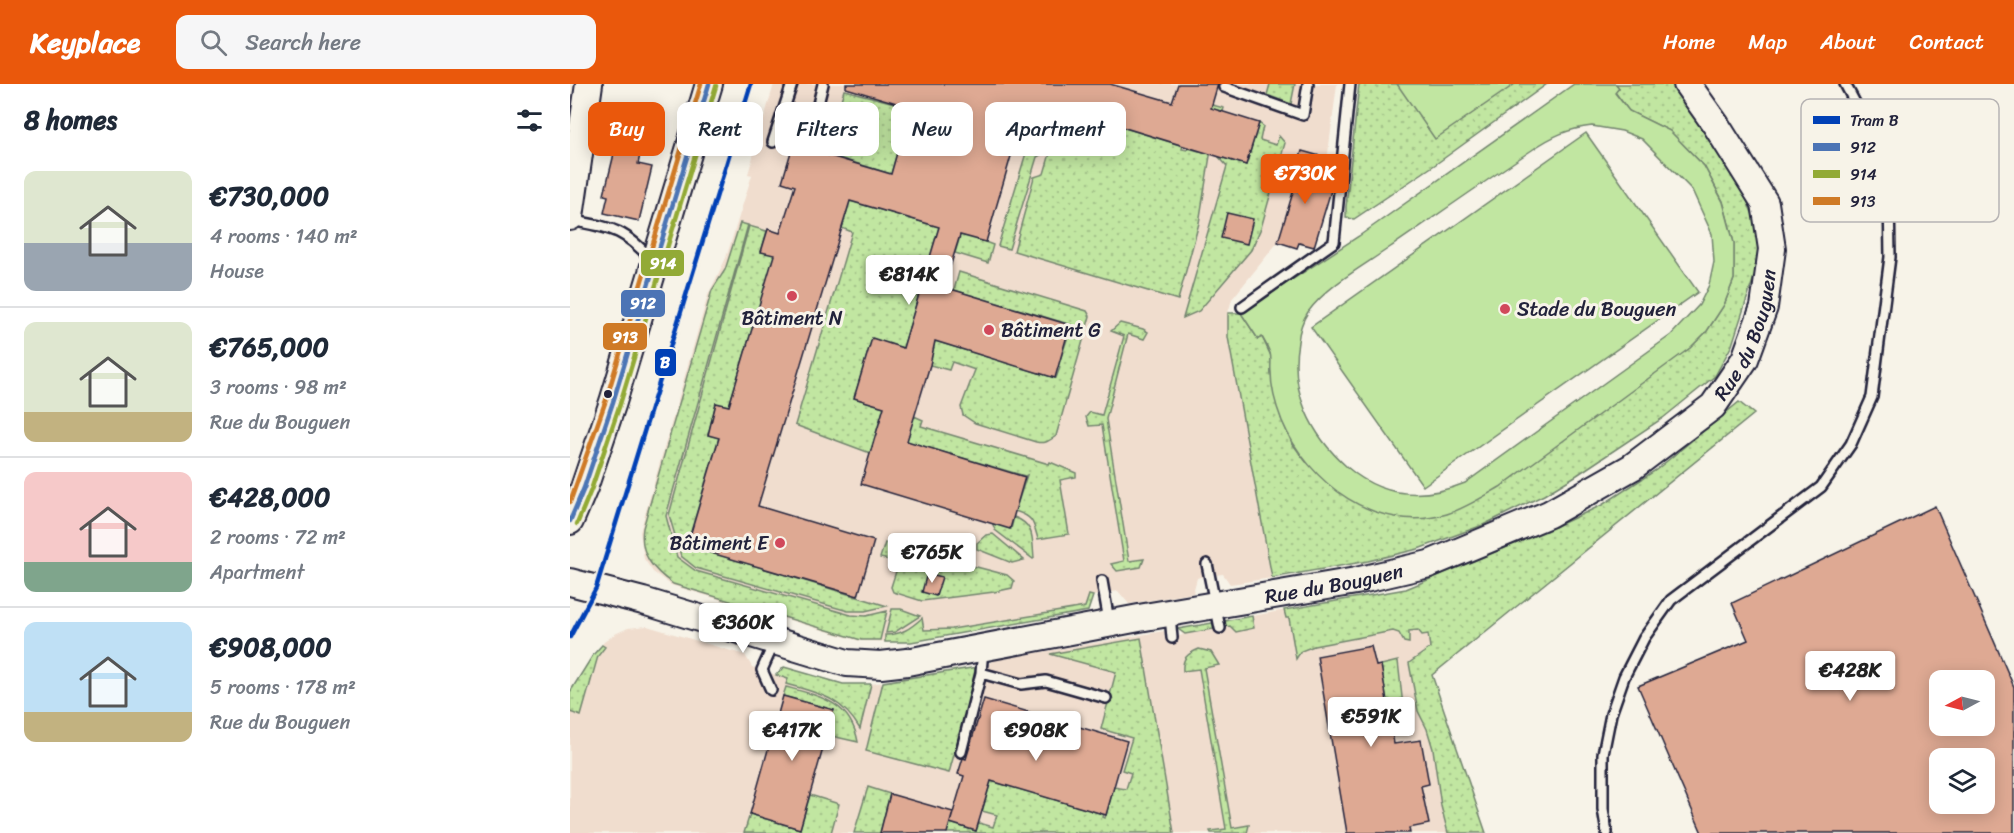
<!DOCTYPE html>
<html lang="en">
<head>
<meta charset="utf-8">
<style>
	:root { --surface:#fff; --page:#f6f6f7; --text:#1f2937; --muted:#747a83; --line:#e0e1e3; --accent:#ea580c }
	body { margin:0; font-family:Sriracha,sans-serif; background:var(--page); color:var(--text); height:100vh; display:flex; flex-direction:column; font-size:22px; white-space:nowrap }
	* { box-sizing:border-box; margin:0 }
	p { font-size:20px; color:var(--muted) }
	.icon { flex:none; width:33px; height:33px; fill:none; stroke:currentColor; stroke-width:2; stroke-linecap:round; stroke-linejoin:round }
	.map { position:relative; flex:1; overflow:hidden }
	.panel { display:flex; flex-direction:column; background:var(--surface); width:570px }
	.panel>* { flex:none }
	.hud { position:absolute; left:18px; top:18px; width:570px; height:54px; display:flex; gap:12px }
	.needle { width:39px; rotate:263deg }
	.fabs { position:absolute; left:1359px; top:586px; display:grid; gap:12px }
	.fabs a { display:grid; place-items:center; width:66px; height:66px; border-radius:12px; background:var(--surface); box-shadow:0 3px 15px #0003; font-size:30px }
	.price { position:absolute; translate:-50% -51px; padding:0 14px; border-radius:6px; background:#fff; color:#222; font-size:20px; line-height:39px; filter:drop-shadow(0 2px 3px #0008) }
	.price::after { content:''; position:absolute; left:50%; top:36px; width:18px; height:14px; margin-left:-9px; background:inherit; clip-path:polygon(0 0,100% 0,50% 100%) }
	.price.active { background:var(--accent); color:#fff }
	ul { padding:0; list-style:none }
	li { display:flex; align-items:center; gap:18px; height:150px; padding:0 24px }
	li+li { border-top:2px solid var(--line) }
	li span { display:grid; place-items:center; flex:none; width:168px; height:120px; border-radius:12px; color:#555 }
	li>.icon { margin-inline-start:auto }
	span .icon { width:72px; height:72px; fill:#fffc; stroke-width:1 }
	li b { font-size:26px }
	h2 { display:flex; justify-content:space-between; align-items:center; height:72px; padding:0 24px; font-size:26px }
	.pill { padding:0 21px; border-radius:12px; background:var(--surface); box-shadow:0 3px 15px #0003; font-size:21px; line-height:54px }
	.pill.active { background:var(--accent); color:#fff }
	header { display:flex; align-items:center; gap:36px; box-sizing:border-box; height:84px; padding:0 30px; background:var(--accent); color:#fff }
	header strong { font-size:28px }
	nav { display:flex; gap:33px; margin-inline-start:auto; font-size:21px }
	.search { width:420px; height:54px; background:var(--page); display:flex; align-items:center; gap:15px; box-sizing:border-box; padding:0 21px; border-radius:12px; color:var(--muted); font-size:22px }
	main { display:flex; flex:1; min-height:0 }
	.map>svg:first-child { display:block }
</style>
</head>
<body>
<header>
<strong>Keyplace</strong>
<div class="search"><svg class="icon" aria-label="search" viewBox="0 0 24 24"><circle cx="10" cy="10" r="6"/><path d="M15 15l6 6"/></svg>Search here</div>
<nav><a>Home</a><a>Map</a><a>About</a><a>Contact</a></nav>
</header>
<main>
<section class="panel">
<h2>8 homes<svg class="icon" aria-label="filters" viewBox="0 0 24 24"><path d="M4 7h16M4 17h16"/><circle cx="9" cy="7" r="2"/><circle cx="15" cy="17" r="2"/></svg></h2>
<ul>
<li><span style="background:linear-gradient(#dfe7d0 60%,#9aa5b1 0)"><svg class="icon" aria-label="home" viewBox="0 0 24 24"><path d="M3 11l9-7 9 7M6 9v11h12V9"/></svg></span><div><b>€730,000</b><p>4 rooms · 140 m²</p><p>House</p></div></li>
<li><span style="background:linear-gradient(#dfe7d0 75%,#c2b280 0)"><svg class="icon" aria-label="home" viewBox="0 0 24 24"><path d="M3 11l9-7 9 7M6 9v11h12V9"/></svg></span><div><b>€765,000</b><p>3 rooms · 98 m²</p><p>Rue du Bouguen</p></div></li>
<li><span style="background:linear-gradient(#f6c9c9 75%,#7fa58c 0)"><svg class="icon" aria-label="home" viewBox="0 0 24 24"><path d="M3 11l9-7 9 7M6 9v11h12V9"/></svg></span><div><b>€428,000</b><p>2 rooms · 72 m²</p><p>Apartment</p></div></li>
<li><span style="background:linear-gradient(#bfe0f5 75%,#c2b280 0)"><svg class="icon" aria-label="home" viewBox="0 0 24 24"><path d="M3 11l9-7 9 7M6 9v11h12V9"/></svg></span><div><b>€908,000</b><p>5 rooms · 178 m²</p><p>Rue du Bouguen</p></div></li>
</ul>
</section>
<div class="map">
<svg width="1444" height="749" viewBox="0 0 1444 749">
	<defs>
		<pattern id="grass-dots" width="8" height="8" patternUnits="userSpaceOnUse" patternTransform="scale(1.5)"><rect width="8" height="8" fill="#c1e6a1"/><path d="M2 2h.1M6 6h.1" fill="none" stroke="#a6c58c" stroke-width="1.8" stroke-linecap="round"/></pattern>
	</defs>
	<rect width="100%" height="100%" fill="#f7f3e8"/>
	<filter id="ink" filterUnits="userSpaceOnUse"><feTurbulence type="fractalNoise" baseFrequency=".0167" numOctaves="2"/><feDisplacementMap in="SourceGraphic" scale="12" xChannelSelector="R" yChannelSelector="G"/><feConvolveMatrix kernelMatrix="1 2 1 2 8 2 1 2 1" color-interpolation-filters="sRGB"/></filter>
	<g filter="url(#ink)">
		<!-- built -->
		<path fill="#f0ddce" d="M 204,0 L 767,0 L 754,101 L 747,99 L 744,106 L 725,101 L 708,158 L 662,215 L 658,229 L 658,253 L 702,494 L 660,500 L 653,490 L 630,493 L 627,494 L 623,509 L 559,520 L 548,507 L 523,512 L 518,527 L 341,558 L 290,557 L 101,501 L 83,488 L 74,475 L 70,448 L 138,211 L 156,174 L 182,91 L 178,90 Z
			M 1184,330 L 862,591 L 916,749 L 0,749 L 0,608 L 23,571 L 34,558 L 45,550 L 58,544 L 77,542 L 175,571 L 182,583 L 206,591 L 214,583 L 273,600 L 301,600 L 412,583 L 425,576 L 594,547 L 595,555 L 613,551 L 608,545 L 836,505 L 976,447 L 1032,421 L 1086,386 Z"/>
		<!-- grass -->
		<path fill="url(#grass-dots)" stroke="#72846e" stroke-width="1.5" d="M 700,0 L 725,0 L 721,20 L 697,11 Z
			M 789,0 L 977,0 L 866,80 L 784,135 L 776,134 L 776,123 Z
			M 1046,0 L 1102,0 L 1173,107 L 1185,136 L 1189,173 L 1184,193 L 1162,261 L 1145,292 L 1093,334 L 1007,391 L 974,411 L 913,441 L 848,465 L 798,477 L 702,494 L 658,253 L 658,229 L 671,229 L 688,255 L 692,253 L 701,272 L 701,289 L 711,334 L 722,359 L 736,378 L 847,434 L 1120,264 L 1137,247 L 1154,221 L 1164,195 L 1164,159 L 1153,117 L 1134,82 L 1100,47 L 1059,27 L 1045,8 L 1049,4 Z
			M 274,6 L 340,23 L 321,90 L 269,74 L 274,56 L 262,46 Z
			M 642,21 L 654,24 L 640,72 L 629,139 L 608,216 L 444,167 L 464,93 L 474,90 L 493,25 L 613,62 L 612,65 L 617,66 L 618,64 L 629,67 Z
			M 689,39 L 693,42 L 690,56 L 706,61 L 709,52 L 715,59 L 691,144 L 681,166 L 629,227 L 613,234 L 657,82 L 648,72 L 676,81 Z
			M 459,59 L 479,66 L 467,73 L 439,165 L 428,162 Z
			M 280,117 L 369,143 L 333,264 L 302,255 L 284,314 L 314,323 L 300,369 L 225,341 L 282,148 L 272,144 Z
			M 170,139 L 178,141 L 96,432 L 107,473 L 126,487 L 281,531 L 296,532 L 317,527 L 310,556 L 291,556 L 103,500 C 83,486 69,470 73,444 L 142,206 L 155,186 Z
			M 179,142 L 197,147 L 191,168 L 205,170 L 158,325 L 146,319 L 138,351 L 146,353 L 152,343 L 117,461 L 317,522 L 295,527 L 278,527 L 126,484 L 111,472 L 99,431 Z
			M 391,149 L 423,161 L 418,179 L 385,169 Z
			M 389,188 L 517,227 L 520,232 L 486,352 C 479,357 475,360 466,358 L 405,339 L 393,331 L 391,323 L 405,286 L 382,278 L 379,286 L 360,281 L 365,257 L 486,294 L 490,283 L 488,282 L 502,241 L 384,206 Z
			M 550,239 L 573,245 L 578,248 L 574,255 L 558,250 L 536,335 L 559,477 L 574,475 L 571,483 L 547,487 L 541,480 L 554,477 L 532,341 L 519,342 L 516,333 L 520,328 L 532,331 L 554,252 L 541,247 Z
			M 1169,318 L 1184,330 L 862,591 L 916,749 L 878,749 L 871,722 L 863,665 L 857,645 L 848,627 L 839,579 L 860,564 L 858,550 L 852,551 L 848,546 L 839,547 L 839,559 L 834,558 L 829,549 L 823,547 L 744,562 L 731,567 L 726,575 L 719,534 L 716,534 L 714,526 L 836,505 L 976,447 L 1032,421 L 1086,386 Z
			M 344,332 L 353,336 L 351,342 L 479,380 L 480,378 L 506,389 L 506,393 L 490,396 L 499,450 L 468,455 C 463,437 463,433 445,427 L 457,391 L 455,392 L 335,357 Z
			M 444,433 C 465,441 462,454 464,474 L 463,475 L 425,446 L 422,438 L 441,445 Z
			M 423,450 L 454,476 L 442,479 L 407,465 L 407,459 L 416,451 Z
			M 315,459 L 437,491 L 444,497 L 442,504 L 424,508 L 352,517 L 323,508 L 321,503 L 329,478 L 310,474 Z
			M 519,511 L 523,512 L 518,527 L 341,558 L 315,558 L 315,551 C 331,551 341,544 352,534 L 354,546 L 382,545 L 515,523 Z
			M 322,525 L 331,525 L 350,532 L 325,548 L 316,549 Z
			M 682,532 L 684,544 L 666,548 L 660,542 L 615,550 L 608,545 Z
			M 571,554 L 604,749 L 377,749 L 380,739 L 406,747 L 409,739 L 423,743 L 427,731 L 412,727 L 421,697 L 534,730 L 533,733 L 535,734 L 544,703 L 556,705 L 561,689 L 552,686 L 562,654 L 531,645 L 546,588 L 480,570 Z
			M 32,561 L 35,563 L 28,572 L 11,632 L 0,628 L 0,608 L 23,571 Z
			M 629,565 L 641,568 L 649,581 L 634,584 L 662,744 L 679,741 L 677,749 L 641,749 L 640,747 L 656,745 L 629,585 L 613,587 C 612,574 617,570 629,565 Z
			M 828,577 L 834,631 L 820,635 L 811,581 Z
			M 214,583 L 273,600 L 301,600 L 290,645 C 271,613 250,610 216,600 L 218,595 L 206,591 Z
			M 408,583 L 379,689 L 296,667 L 313,598 Z
			M 216,603 C 250,612 281,618 288,658 L 257,651 L 264,626 L 213,612 Z
			M 298,703 L 320,710 L 310,749 L 284,749 Z
			M 240,711 L 269,720 L 261,749 L 174,749 L 180,730 L 230,745 Z"/>
		<!-- pitch -->
		<path fill="#c1e6a1" stroke="#72846e" stroke-width="1.5" fill-rule="evenodd" d="M 827,0 L 945,0 L 865,55 Z
			M 1004,0 L 1046,0 L 1049,4 L 1045,9 L 1059,27 L 1100,47 L 1134,82 L 1153,118 L 1164,159 L 1164,195 L 1154,221 L 1137,247 L 1120,264 L 930,403 C 913,413 896,424 877,430 C 807,451 738,399 712,337 C 706,322 701,303 701,288 C 700,282 702,275 700,269 C 698,264 695,258 692,253 L 688,255 L 671,229 L 789,152 ZM 1022,42 L 1052,47 L 1072,55 L 1122,106 L 1142,150 L 1144,178 L 1139,201 L 1129,221 L 1101,251 L 895,399 C 853,416 813,414 777,383 C 741,351 719,307 728,258 C 729,248 732,237 738,228 C 758,201 792,183 819,164 C 867,131 914,98 962,66 C 982,52 998,45 1022,42 Z
			M 1016,49 L 1128,208 L 853,402 L 741,243 Z"/>
		<!-- building -->
		<path fill="#dea993" stroke="#22223b" stroke-width="1.5" fill-rule="evenodd" d="M 276,0 L 540,0 L 602,18 L 608,0 L 648,0 L 641,24 L 689,39 L 676,81 L 493,25 L 482,65 L 446,55 L 416,158 L 390,151 L 374,203 L 500,241 L 485,294 L 365,257 L 360,281 L 337,357 L 455,393 L 440,445 L 291,400 L 314,323 L 284,314 L 302,254 L 333,264 L 369,143 L 280,117 L 188,422 L 304,457 L 288,512 L 117,462 L 149,354 L 138,351 L 146,319 L 159,322 L 204,171 L 191,168 L 198,145 L 210,149 L 225,102 L 212,98 L 223,61 L 321,90 L 340,23 L 276,4 Z
			M 48,42 L 75,47 L 68,80 L 82,83 L 69,137 L 34,129 L 38,112 L 34,111 L 43,74 Z
			M 732,67 L 750,72 L 743,98 L 762,103 L 744,163 L 729,159 L 727,164 L 708,158 L 727,95 L 724,94 Z
			M 657,129 L 683,135 L 677,160 L 651,154 Z
			M 1365,422 L 1444,603 L 1444,749 L 1132,749 L 1068,602 L 1178,556 L 1162,519 ZM 1370,597 L 1414,597 L 1414,642 L 1370,642 ZM 1370,675 L 1414,675 L 1414,720 L 1370,720 Z
			M 357,489 L 372,493 L 366,512 L 352,508 Z
			M 801,562 L 806,582 L 811,581 L 824,660 L 851,656 L 859,700 L 851,702 L 859,740 L 839,744 L 840,749 L 777,749 L 747,572 Z
			M 213,612 L 264,626 L 230,745 L 180,730 Z
			M 414,615 L 557,657 L 536,731 L 421,697 L 406,747 L 380,739 L 394,692 L 388,690 L 393,674 L 396,675 Z
			M 320,710 L 383,728 L 377,749 L 310,749 Z"/>
		<g fill="none" stroke-linecap="round" stroke-linejoin="round">
			<!-- lane casing -->
			<g stroke="#22223b" stroke-width="14">
				<path id="lane" d="M 654,3 L 733,31 L 738,0
					M 245,32 L 253,0
					M 203,58 L 222,0
					M 0,136 C 42,144 53,144 83,177
					M 672,223 L 764,158 L 780,0
					M 637,480 L 650,544
					M 532,497 L 539,537
					M 600,531 L 602,554
					M 411,589 L 451,600 L 476,597 L 536,614
					M 201,606 L 192,586 L 204,559
					M 391,668 L 411,589 L 413,565
					M 1037,749 L 1033,725 L 1033,670 L 1041,630 L 1054,593 L 1074,554 L 1101,516 L 1251,403 L 1281,360 L 1302,313 L 1320,173 L 1319,111 L 1305,56 L 1275,0"/>
			</g>
			<!-- secondary casing -->
			<g stroke="#22223b" stroke-width="30">
				<g id="secondary">
					<path d="M 0,133 L 19,0"/>
					<path d="M 0,437 L 14,404 L 43,318 L 139,0"/>
					<path id="s1" d="M 0,498 L 73,517 L 277,579 L 311,581 L 337,578 L 569,534 L 786,497 L 859,480 L 979,430 L 1062,383 L 1143,322 L 1175,275 L 1194,223 L 1202,165 L 1195,119 L 1146,41 L 1117,0"/>
				</g>
			</g>
			<!-- lane -->
			<use href="#lane" stroke="#f7f3e8" stroke-width="9"/>
			<!-- secondary -->
			<use href="#secondary" stroke="#f7f3e8" stroke-width="26"/>
			<!-- bus-1 casing -->
			<g stroke="#f7f3e8" stroke-width="9">
				<path id="bus-1" d="M 0,437 L 14,404 L 43,318 L 139,0"/>
			</g>
			<!-- bus-2 casing -->
			<g stroke="#f7f3e8" stroke-width="9">
				<path id="bus-2" d="M 7,440 L 21,406 L 50,320 L 146,2"/>
			</g>
			<!-- bus-3 casing -->
			<g stroke="#f7f3e8" stroke-width="9">
				<path id="bus-3" d="M 0,418 L 36,316 L 131,0"/>
			</g>
			<!-- bus-1 -->
			<use href="#bus-1" stroke="#4c74b5" stroke-width="4.5"/>
			<!-- bus-2 -->
			<use href="#bus-2" stroke="#92aa36" stroke-width="4.5"/>
			<!-- bus-3 -->
			<use href="#bus-3" stroke="#cf7a26" stroke-width="4.5"/>
			<!-- tram-1 casing -->
			<g stroke="#f7f3e8" stroke-width="9">
				<path id="tram-1" d="M 0,553 L 26,504 L 181,0"/>
			</g>
			<!-- tram-1 -->
			<use href="#tram-1" stroke="#0040b6" stroke-width="4.5"/>
		</g>
	</g>
	<!-- markers -->
	<g fill="#d1495b" stroke="#f7f3e8" stroke-width="2">
		<circle cx="222" cy="212" r="6"/>
		<circle cx="935" cy="225" r="6"/>
		<circle cx="419" cy="246" r="6"/>
		<circle cx="210" cy="459" r="6"/>
	</g>
	<circle fill="#22223b" stroke="#f7f3e8" stroke-width="2" cx="38" cy="310" r="5"/>
	<g text-anchor="middle" stroke-width="6" stroke-linejoin="round" paint-order="stroke">
		<!-- poi labels -->
		<g font-size="20" fill="#22223b" stroke="#f7f3e8" text-anchor="start">
			<text x="947" y="232">Stade du Bouguen</text>
			<text x="222" y="241" text-anchor="middle">Bâtiment N</text>
			<text x="431" y="253">Bâtiment G</text>
			<text x="198" y="466" text-anchor="end">Bâtiment E</text>
		</g>
		<!-- street labels -->
		<g font-size="20" fill="#22223b" stroke="#f7f3e8">
			<text dy="7" stroke="none"><textPath href="#s1" startOffset="1287">Rue du Bouguen</textPath></text>
			<text dy="7" stroke="none"><textPath href="#s1" startOffset="783">Rue du Bouguen</textPath></text>
		</g>
	</g>
	<!-- legend -->
	<rect x="1231" y="15" width="198" height="123" rx="9" fill="#f7f3e8" stroke="#b7b4b4" stroke-width="1.5"/>
	<rect x="1243" y="32" width="27" height="8" fill="#0040b6"/>
	<rect x="1243" y="59" width="27" height="8" fill="#4c74b5"/>
	<rect x="1243" y="86" width="27" height="8" fill="#92aa36"/>
	<rect x="1243" y="113" width="27" height="8" fill="#cf7a26"/>
	<g font-size="16" fill="#22223b">
		<text x="1280" y="42">Tram B</text>
		<text x="1280" y="69">912</text>
		<text x="1280" y="96">914</text>
		<text x="1280" y="123">913</text>
	</g>
	<g stroke="#f7f3e8" stroke-width="2">
		<rect x="70" y="165" width="45" height="28" rx="6" fill="#92aa36"/>
		<rect x="50" y="205" width="46" height="29" rx="6" fill="#4c74b5"/>
		<rect x="32" y="238" width="46" height="29" rx="6" fill="#cf7a26"/>
		<rect x="84" y="264" width="23" height="29" rx="6" fill="#0040b6"/>
	</g>
	<g font-size="16" text-anchor="middle" font-weight="bold" fill="#fff">
		<text x="93" y="185">914</text>
		<text x="73" y="225">912</text>
		<text x="55" y="259">913</text>
		<text x="95" y="284">B</text>
	</g>
</svg>
<div class="fabs">
<a><svg class="needle" viewBox="-14 -14 28 28"><path d="M0-13l5 13h-10z" fill="#e53935"/><path d="M0 13l5-13h-10z" fill="#747a83"/></svg></a>
<a><svg class="icon" aria-label="layers" viewBox="0 0 24 24"><path d="M12 4l9 5-9 5-9-5zM3 14l9 5 9-5"/></svg></a>
</div>
<b class="price active" style="left:735px;top:121px">€730K</b>
<b class="price" style="left:339px;top:222px">€814K</b>
<b class="price" style="left:362px;top:500px">€765K</b>
<b class="price" style="left:173px;top:570px">€360K</b>
<b class="price" style="left:1280px;top:618px">€428K</b>
<b class="price" style="left:801px;top:664px">€591K</b>
<b class="price" style="left:222px;top:678px">€417K</b>
<b class="price" style="left:466px;top:678px">€908K</b>
<div class="hud">
<a class="pill active">Buy</a>
<a class="pill">Rent</a>
<a class="pill">Filters</a>
<a class="pill">New</a>
<a class="pill">Apartment</a>
</div>
</div>
</main>
</body>
</html>
